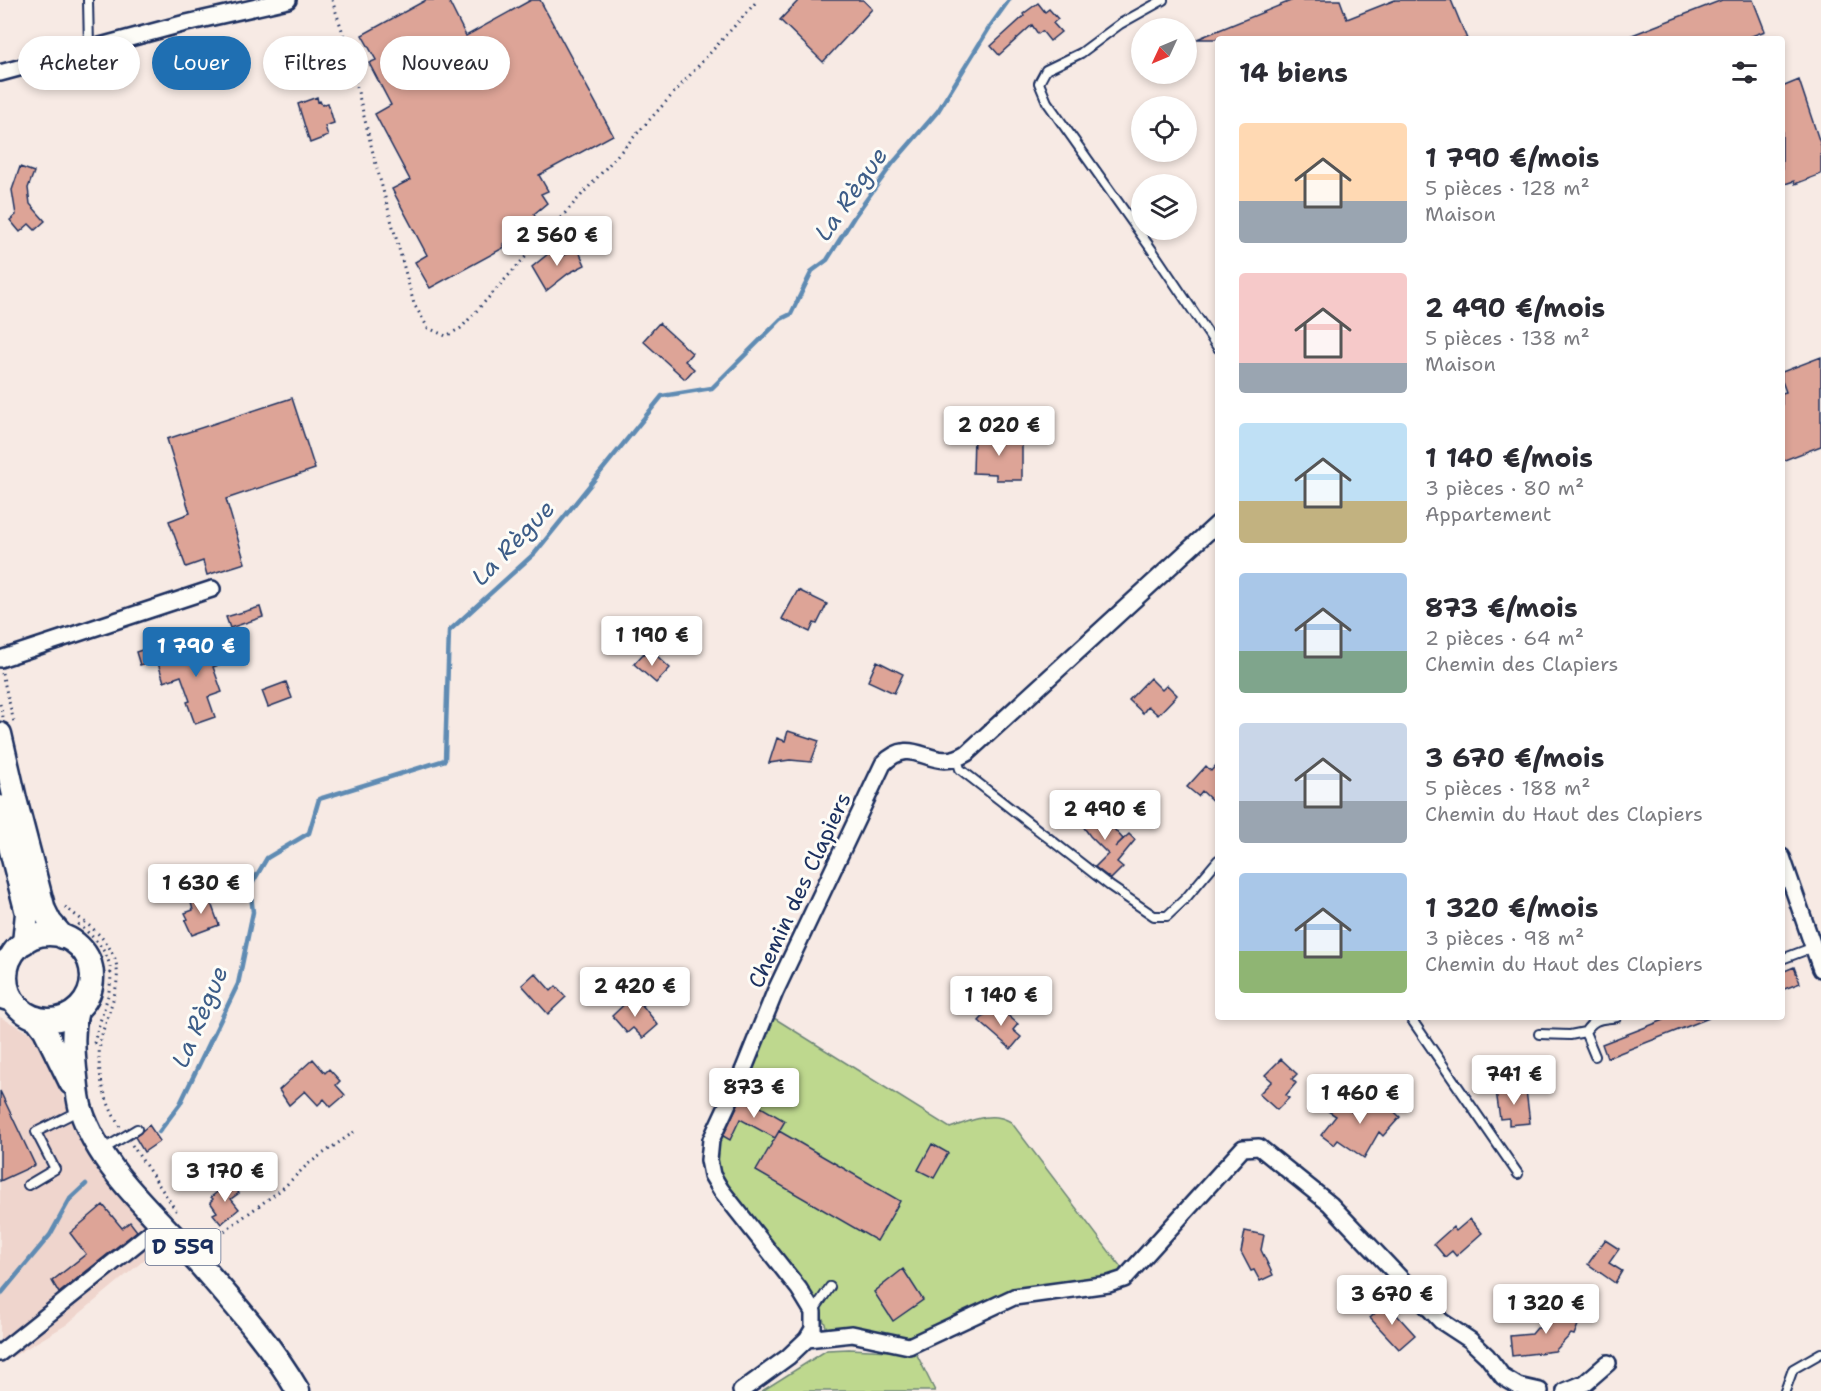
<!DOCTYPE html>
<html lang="fr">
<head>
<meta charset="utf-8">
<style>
	:root { --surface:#fff; --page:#f7f7f7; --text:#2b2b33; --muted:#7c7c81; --accent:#1f6fb2 }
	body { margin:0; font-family:"Shantell Sans",sans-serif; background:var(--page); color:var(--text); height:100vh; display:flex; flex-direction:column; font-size:22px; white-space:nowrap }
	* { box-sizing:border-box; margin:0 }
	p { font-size:20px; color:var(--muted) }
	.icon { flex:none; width:33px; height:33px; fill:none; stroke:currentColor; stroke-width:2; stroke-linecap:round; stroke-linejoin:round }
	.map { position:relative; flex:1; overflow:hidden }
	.details { position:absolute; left:1215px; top:36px; width:570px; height:984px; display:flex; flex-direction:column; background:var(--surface); border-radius:6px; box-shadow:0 3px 9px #0003 }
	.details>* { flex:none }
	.top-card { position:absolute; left:18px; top:36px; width:570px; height:54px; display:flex; gap:12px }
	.needle { width:39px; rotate:226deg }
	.tools { position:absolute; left:1131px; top:18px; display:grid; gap:12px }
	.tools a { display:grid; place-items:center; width:66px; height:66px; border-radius:50%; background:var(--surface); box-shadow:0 3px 9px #0003; font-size:30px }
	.price { position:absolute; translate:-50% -51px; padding:0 14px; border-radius:6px; background:#fff; color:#222; font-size:20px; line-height:39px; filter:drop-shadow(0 2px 3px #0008) }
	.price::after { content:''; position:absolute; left:50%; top:36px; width:18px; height:14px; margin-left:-9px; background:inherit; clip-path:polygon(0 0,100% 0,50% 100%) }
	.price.active { background:var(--accent); color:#fff }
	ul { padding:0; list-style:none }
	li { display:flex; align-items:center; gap:18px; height:150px; padding:0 24px }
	li span { display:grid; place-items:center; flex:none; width:168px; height:120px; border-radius:6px; color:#555 }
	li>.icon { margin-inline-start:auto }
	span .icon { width:72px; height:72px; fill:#fffc; stroke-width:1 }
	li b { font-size:26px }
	h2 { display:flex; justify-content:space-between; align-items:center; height:72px; padding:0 24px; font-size:26px }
	.tag { padding:0 21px; border-radius:27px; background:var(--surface); box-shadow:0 3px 9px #0003; font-size:21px; line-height:54px }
	.tag.active { background:var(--accent); color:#fff }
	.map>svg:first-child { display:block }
</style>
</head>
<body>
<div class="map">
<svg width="1821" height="1391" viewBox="0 0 1821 1391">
	<rect width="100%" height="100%" fill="#f7eae4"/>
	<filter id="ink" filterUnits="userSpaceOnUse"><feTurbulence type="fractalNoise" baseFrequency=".0167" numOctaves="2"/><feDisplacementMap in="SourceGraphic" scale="12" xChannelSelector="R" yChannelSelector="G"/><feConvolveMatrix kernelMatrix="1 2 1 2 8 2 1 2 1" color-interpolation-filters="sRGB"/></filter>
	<g filter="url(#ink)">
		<!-- built -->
		<path fill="#efd5cd" d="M 0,1017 L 34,1035 L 80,1133 L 161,1246 L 66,1325 L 0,1364 Z"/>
		<!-- green -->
		<path fill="#bed88e" stroke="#6c8476" stroke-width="1.5" d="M 774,1018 L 950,1128 C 970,1121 991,1110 1011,1122 L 1121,1267 L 1112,1289 L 1089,1296 L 1012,1301 L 932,1341 L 865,1344 L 833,1343 L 820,1312 L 724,1186 L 717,1172 L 714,1157 L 717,1133 Z
			M 849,1349 L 891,1351 L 917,1355 L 935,1391 L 762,1391 L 827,1350 Z"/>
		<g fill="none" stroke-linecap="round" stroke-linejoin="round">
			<!-- stream -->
			<path stroke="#5e8bb3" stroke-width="4.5" d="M 159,1132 L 180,1104 L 238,984 L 253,912 L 250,887 L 267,858 L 309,833 L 319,799 L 445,760 L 449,631 L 535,553 L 662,396 L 712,388 L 781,319 L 791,314 L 812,271 L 827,260 L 854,217 L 893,163 L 938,111 L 991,25 L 1009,0
				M 0,1295 L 50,1235 L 70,1199 L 86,1184"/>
		</g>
		<!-- building -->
		<path fill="#dda497" stroke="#1b2f5e" stroke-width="1.5" d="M 426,0 L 448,0 L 466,36 L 531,0 L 540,0 L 613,135 L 539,175 L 548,191 L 541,194 L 547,203 L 534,214 L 536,219 L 531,222 L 534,228 L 503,244 L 505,247 L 430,288 L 415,262 L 427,255 L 392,189 L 410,180 L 375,114 L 391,105 L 369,63 L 376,60 L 362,35 Z
			M 799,0 L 863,0 L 872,9 L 823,62 L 780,20 Z
			M 1293,0 L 1340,0 L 1347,19 L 1395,0 L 1451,0 L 1467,39 L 1197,39 Z
			M 1722,0 L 1753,0 L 1765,31 L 1744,39 L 1622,39 Z
			M 1038,3 L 1045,12 L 1049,9 L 1058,19 L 1053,23 L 1061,32 L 1050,41 L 1042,31 L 1038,34 L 1032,25 L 999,55 L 991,46 L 1024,16 L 1023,14 Z
			M 55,36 L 57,47 L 36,53 L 33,42 Z
			M 1799,80 L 1821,146 L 1821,174 L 1795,184 L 1794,181 L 1782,185 L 1782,87 Z
			M 317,97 L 318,102 L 320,101 L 322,105 L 328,103 L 334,123 L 325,126 L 328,136 L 310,143 L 298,104 Z
			M 20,167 L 34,172 L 28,188 L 30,204 L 45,221 L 35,230 L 29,224 L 20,232 L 10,220 L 16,215 L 12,190 Z
			M 554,249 L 560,257 L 578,249 L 585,265 L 569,273 L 546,291 L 532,267 Z
			M 659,323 L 692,353 L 685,361 L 694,369 L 685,379 L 643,341 Z
			M 1821,357 L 1821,446 L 1782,461 L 1782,393 L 1786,392 L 1782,381 L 1782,372 Z
			M 292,398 L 315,469 L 226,499 L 245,563 L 207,575 L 203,561 L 186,567 L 169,521 L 190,513 L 167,439 Z
			M 974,436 L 1022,436 L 1022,480 L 996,480 L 996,474 L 973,473 Z
			M 798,590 L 827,604 L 817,624 L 814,623 L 810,632 L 782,619 Z
			M 260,607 L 263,617 L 230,628 L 226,617 Z
			M 218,643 L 222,656 L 219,657 L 221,664 L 213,667 L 222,692 L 208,697 L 215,717 L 195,724 L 187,702 L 190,701 L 181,676 L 164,682 L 157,660 Z
			M 151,647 L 156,660 L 140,665 L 136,652 Z
			M 644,653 L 651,660 L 656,655 L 670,668 L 656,683 L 634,664 Z
			M 877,661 L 903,674 L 894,693 L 868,681 Z
			M 1150,678 L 1162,690 L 1167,685 L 1177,695 L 1158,715 L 1148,706 L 1143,713 L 1129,700 Z
			M 286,682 L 292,698 L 268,707 L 262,691 Z
			M 788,731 L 819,741 L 811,762 L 790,760 L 769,763 L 777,738 L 785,741 Z
			M 1218,763 L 1218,806 L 1202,791 L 1198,796 L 1187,787 L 1206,766 L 1211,771 Z
			M 1089,804 L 1103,822 L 1106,820 L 1123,839 L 1115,847 L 1129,834 L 1135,840 L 1117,862 L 1123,867 L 1111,879 L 1095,867 L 1108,854 L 1090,836 L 1075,815 Z
			M 207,892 L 219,925 L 192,935 L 185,920 L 188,919 L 185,913 L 193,910 L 190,899 Z
			M 1794,967 L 1800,983 L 1782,990 L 1782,972 Z
			M 535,973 L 551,991 L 556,986 L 566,997 L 548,1014 L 522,985 Z
			M 634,995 L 658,1025 L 643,1038 L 633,1028 L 627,1033 L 612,1016 Z
			M 992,1007 L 1002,1016 L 1005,1013 L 1018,1024 L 1013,1030 L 1021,1037 L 1011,1049 L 979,1021 Z
			M 1663,1017 L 1709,1018 L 1607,1058 L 1602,1044 L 1664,1020 Z
			M 313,1059 L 325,1073 L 329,1069 L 340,1081 L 336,1085 L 345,1095 L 331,1107 L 324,1099 L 318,1105 L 305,1091 L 289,1105 L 279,1090 Z
			M 1281,1059 L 1297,1074 L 1292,1079 L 1296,1083 L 1286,1095 L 1289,1098 L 1277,1110 L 1259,1094 L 1272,1081 L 1265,1075 Z
			M 1509,1089 L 1510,1092 L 1526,1090 L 1530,1123 L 1509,1125 L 1509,1118 L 1500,1119 L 1496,1091 Z
			M 0,1091 L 35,1165 L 0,1181 Z
			M 1377,1095 L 1400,1117 L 1383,1136 L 1379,1132 L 1364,1158 L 1338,1140 L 1334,1145 L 1321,1135 L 1336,1116 L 1328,1111 L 1336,1100 L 1357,1116 Z
			M 742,1096 L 785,1121 L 775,1138 L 740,1119 L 730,1140 L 723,1136 Z
			M 149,1125 L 160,1141 L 144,1152 L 135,1137 Z
			M 779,1131 L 900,1201 L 877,1241 L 756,1171 Z
			M 932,1144 L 948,1153 L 934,1178 L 918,1170 Z
			M 230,1182 L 239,1193 L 231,1199 L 239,1209 L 221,1224 L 213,1214 L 217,1212 L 210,1202 L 213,1199 L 211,1197 Z
			M 103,1205 L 122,1228 L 130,1222 L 137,1231 L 59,1293 L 52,1281 L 86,1254 L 70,1233 Z
			M 1470,1219 L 1482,1233 L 1456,1256 L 1452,1251 L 1445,1257 L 1434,1244 L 1453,1227 L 1456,1231 Z
			M 1245,1231 L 1264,1235 L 1261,1250 L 1273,1275 L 1260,1281 L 1254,1270 L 1251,1271 L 1241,1252 Z
			M 1605,1240 L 1619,1249 L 1609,1263 L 1622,1271 L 1615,1283 L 1588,1264 Z
			M 903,1269 L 923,1300 L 893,1321 L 874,1292 Z
			M 1386,1303 L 1415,1335 L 1399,1349 L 1370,1318 Z
			M 1554,1308 L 1580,1320 L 1574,1335 L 1571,1334 L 1555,1351 L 1512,1356 L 1510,1336 L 1532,1334 L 1537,1328 L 1541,1328 L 1547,1316 L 1550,1317 Z"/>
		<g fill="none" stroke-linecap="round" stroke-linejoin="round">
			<!-- service casing -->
			<g stroke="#1b2f5e" stroke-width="12">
				<path id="service" d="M 88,0 L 89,47
					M 1163,0 L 1120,24 L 1081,53 L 1046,70 L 1039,83 L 1047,102 L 1152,250 L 1218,348
					M 957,759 L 960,769 L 1110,886 L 1154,916 L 1167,916 L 1186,898 L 1218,860
					M 1782,959 L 1814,947
					M 1410,1017 L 1518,1174
					M 1539,1034 L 1570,1035 L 1585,1032
					M 1595,1056 L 1585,1032 C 1595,1017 1601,1020 1617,1017
					M 102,1150 L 137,1129
					M 28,1185 L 55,1169 L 36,1132 L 80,1110
					M 813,1312 L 830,1287
					M 1785,1391 L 1793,1369 L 1821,1353"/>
			</g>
			<!-- minor casing -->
			<g stroke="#1b2f5e" stroke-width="20">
				<path id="minor" d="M 0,73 L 182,24 L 288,0
					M 0,659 L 212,589
					M 1782,857 L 1821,969
					M 807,1339 L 852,1334 L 909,1346 L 1014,1297 L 1109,1284 L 1124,1279 L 1243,1148 L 1259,1147 L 1330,1204 L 1441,1321 L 1470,1340 L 1487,1356 L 1503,1377 L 1518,1386 L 1540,1391
					M 0,1353 L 161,1224
					M 741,1391 L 788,1357 L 807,1339 L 813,1329 L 813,1312 L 799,1289 L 721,1190 L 712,1175 L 709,1160 L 711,1140 L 743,1071 L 775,992 L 883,764 C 915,731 930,776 967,753 L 1218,523
					M 1565,1391 L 1585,1383 L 1608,1363"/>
			</g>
			<!-- secondary casing -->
			<g stroke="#1b2f5e" stroke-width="26">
				<path id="secondary" d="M 0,964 L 11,957
					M 0,997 L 13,1001"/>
			</g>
			<!-- primary casing -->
			<g stroke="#1b2f5e" stroke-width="27">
				<path id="primary" d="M 0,734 L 15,799 L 44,910 L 50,922 L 63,937
					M 0,807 L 27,913 L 24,943
					M6 977a43 43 0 1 1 86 0a43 43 0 1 1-86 0Z
					M 77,1010 C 72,1030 73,1048 75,1069 C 77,1083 77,1096 81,1110 C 101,1172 161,1220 203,1268 C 237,1307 272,1346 298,1391
					M 36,1018 L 45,1030 L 71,1083"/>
			</g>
			<!-- path -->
			<path stroke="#1b2f5e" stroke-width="3" stroke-dasharray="1.5 4.5" stroke-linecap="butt" d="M 332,0 L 345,39 L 374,157 L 414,304 L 428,328 L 446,336 L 461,328 L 758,0
				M 2,673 L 14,722
				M 0,704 L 3,717
				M 65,907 C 84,922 106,935 115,959 C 124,987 104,1017 100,1044 C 96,1074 105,1102 120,1127
				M 78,924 C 131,966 107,989 94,1043 L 90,1043
				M 92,975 L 111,973
				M 132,1145 L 177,1212
				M 205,1245 L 282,1189 L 308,1164 L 354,1132"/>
			<!-- service -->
			<use href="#service" stroke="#fdfcf7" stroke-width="8"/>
			<!-- minor -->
			<use href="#minor" stroke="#fdfcf7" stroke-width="15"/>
			<!-- secondary -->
			<use href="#secondary" stroke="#fdfcf7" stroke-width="21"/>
			<!-- primary -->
			<use href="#primary" stroke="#fdfcf7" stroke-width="22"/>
		</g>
	</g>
	<g text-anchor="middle" stroke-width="6" stroke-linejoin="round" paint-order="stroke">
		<!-- shield labels -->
		<rect fill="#fdfcf7" stroke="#5f6c8c" stroke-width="1.5" x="145.5" y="1229" width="75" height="36" rx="4.5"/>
		<g font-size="21" font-weight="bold" fill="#1b2f5e">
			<text x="183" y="1254">D 559</text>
		</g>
		<!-- street labels -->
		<g font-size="22" fill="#1b2f5e" stroke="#fdfcf7">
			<text transform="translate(799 890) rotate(-65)" y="8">Chemin des Clapiers</text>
		</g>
		<!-- water labels -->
		<g font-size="24" font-style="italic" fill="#3d5d88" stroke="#fdfcf7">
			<text transform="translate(851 194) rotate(-55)" y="8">La Règue</text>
			<text transform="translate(513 543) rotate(-46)" y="8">La Règue</text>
			<text transform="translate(200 1017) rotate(-67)" y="8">La Règue</text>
		</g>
	</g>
</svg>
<div class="tools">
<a><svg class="needle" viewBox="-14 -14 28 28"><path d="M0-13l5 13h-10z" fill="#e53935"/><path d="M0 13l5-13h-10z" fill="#7c7c81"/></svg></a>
<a><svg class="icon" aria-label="locate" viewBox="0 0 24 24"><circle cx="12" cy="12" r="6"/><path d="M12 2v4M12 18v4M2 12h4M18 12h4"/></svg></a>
<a><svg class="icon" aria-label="layers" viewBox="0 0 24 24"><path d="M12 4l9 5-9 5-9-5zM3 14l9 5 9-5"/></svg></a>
</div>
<b class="price" style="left:557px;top:267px">2 560 €</b>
<b class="price" style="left:999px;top:457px">2 020 €</b>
<b class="price" style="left:652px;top:667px">1 190 €</b>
<b class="price active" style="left:196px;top:678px">1 790 €</b>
<b class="price" style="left:1105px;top:841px">2 490 €</b>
<b class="price" style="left:201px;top:915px">1 630 €</b>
<b class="price" style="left:635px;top:1018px">2 420 €</b>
<b class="price" style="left:1001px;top:1027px">1 140 €</b>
<b class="price" style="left:1514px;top:1106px">741 €</b>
<b class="price" style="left:754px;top:1119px">873 €</b>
<b class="price" style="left:1360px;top:1125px">1 460 €</b>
<b class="price" style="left:225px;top:1203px">3 170 €</b>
<b class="price" style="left:1392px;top:1326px">3 670 €</b>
<b class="price" style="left:1546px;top:1335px">1 320 €</b>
<div class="top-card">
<a class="tag">Acheter</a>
<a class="tag active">Louer</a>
<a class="tag">Filtres</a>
<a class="tag">Nouveau</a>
</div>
<section class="details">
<h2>14 biens<svg class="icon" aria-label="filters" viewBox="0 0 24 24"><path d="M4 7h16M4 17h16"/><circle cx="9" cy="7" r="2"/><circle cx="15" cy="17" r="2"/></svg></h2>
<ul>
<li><span style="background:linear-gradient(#ffd9b3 65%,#9aa5b1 0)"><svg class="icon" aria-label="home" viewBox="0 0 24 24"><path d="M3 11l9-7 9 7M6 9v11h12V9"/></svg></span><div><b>1 790 €/mois</b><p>5 pièces · 128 m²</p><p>Maison</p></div></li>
<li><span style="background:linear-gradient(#f6c9c9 75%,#9aa5b1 0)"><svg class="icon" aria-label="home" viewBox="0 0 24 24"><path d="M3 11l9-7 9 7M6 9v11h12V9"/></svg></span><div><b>2 490 €/mois</b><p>5 pièces · 138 m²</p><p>Maison</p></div></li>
<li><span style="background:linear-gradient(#bfe0f5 65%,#c2b280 0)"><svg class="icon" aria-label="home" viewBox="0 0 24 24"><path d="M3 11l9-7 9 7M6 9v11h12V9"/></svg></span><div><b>1 140 €/mois</b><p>3 pièces · 80 m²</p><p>Appartement</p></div></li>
<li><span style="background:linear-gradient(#a9c7e8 65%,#7fa58c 0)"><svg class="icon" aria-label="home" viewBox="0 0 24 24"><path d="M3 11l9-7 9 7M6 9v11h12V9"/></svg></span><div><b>873 €/mois</b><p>2 pièces · 64 m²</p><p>Chemin des Clapiers</p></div></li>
<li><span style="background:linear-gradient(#c9d6e8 65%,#9aa5b1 0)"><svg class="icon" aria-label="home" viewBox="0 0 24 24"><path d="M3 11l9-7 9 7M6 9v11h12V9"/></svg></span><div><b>3 670 €/mois</b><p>5 pièces · 188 m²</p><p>Chemin du Haut des Clapiers</p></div></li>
<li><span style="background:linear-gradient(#a9c7e8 65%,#8fb573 0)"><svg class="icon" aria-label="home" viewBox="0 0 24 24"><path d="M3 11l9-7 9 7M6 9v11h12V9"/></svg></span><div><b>1 320 €/mois</b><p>3 pièces · 98 m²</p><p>Chemin du Haut des Clapiers</p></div></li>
</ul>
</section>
</div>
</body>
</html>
